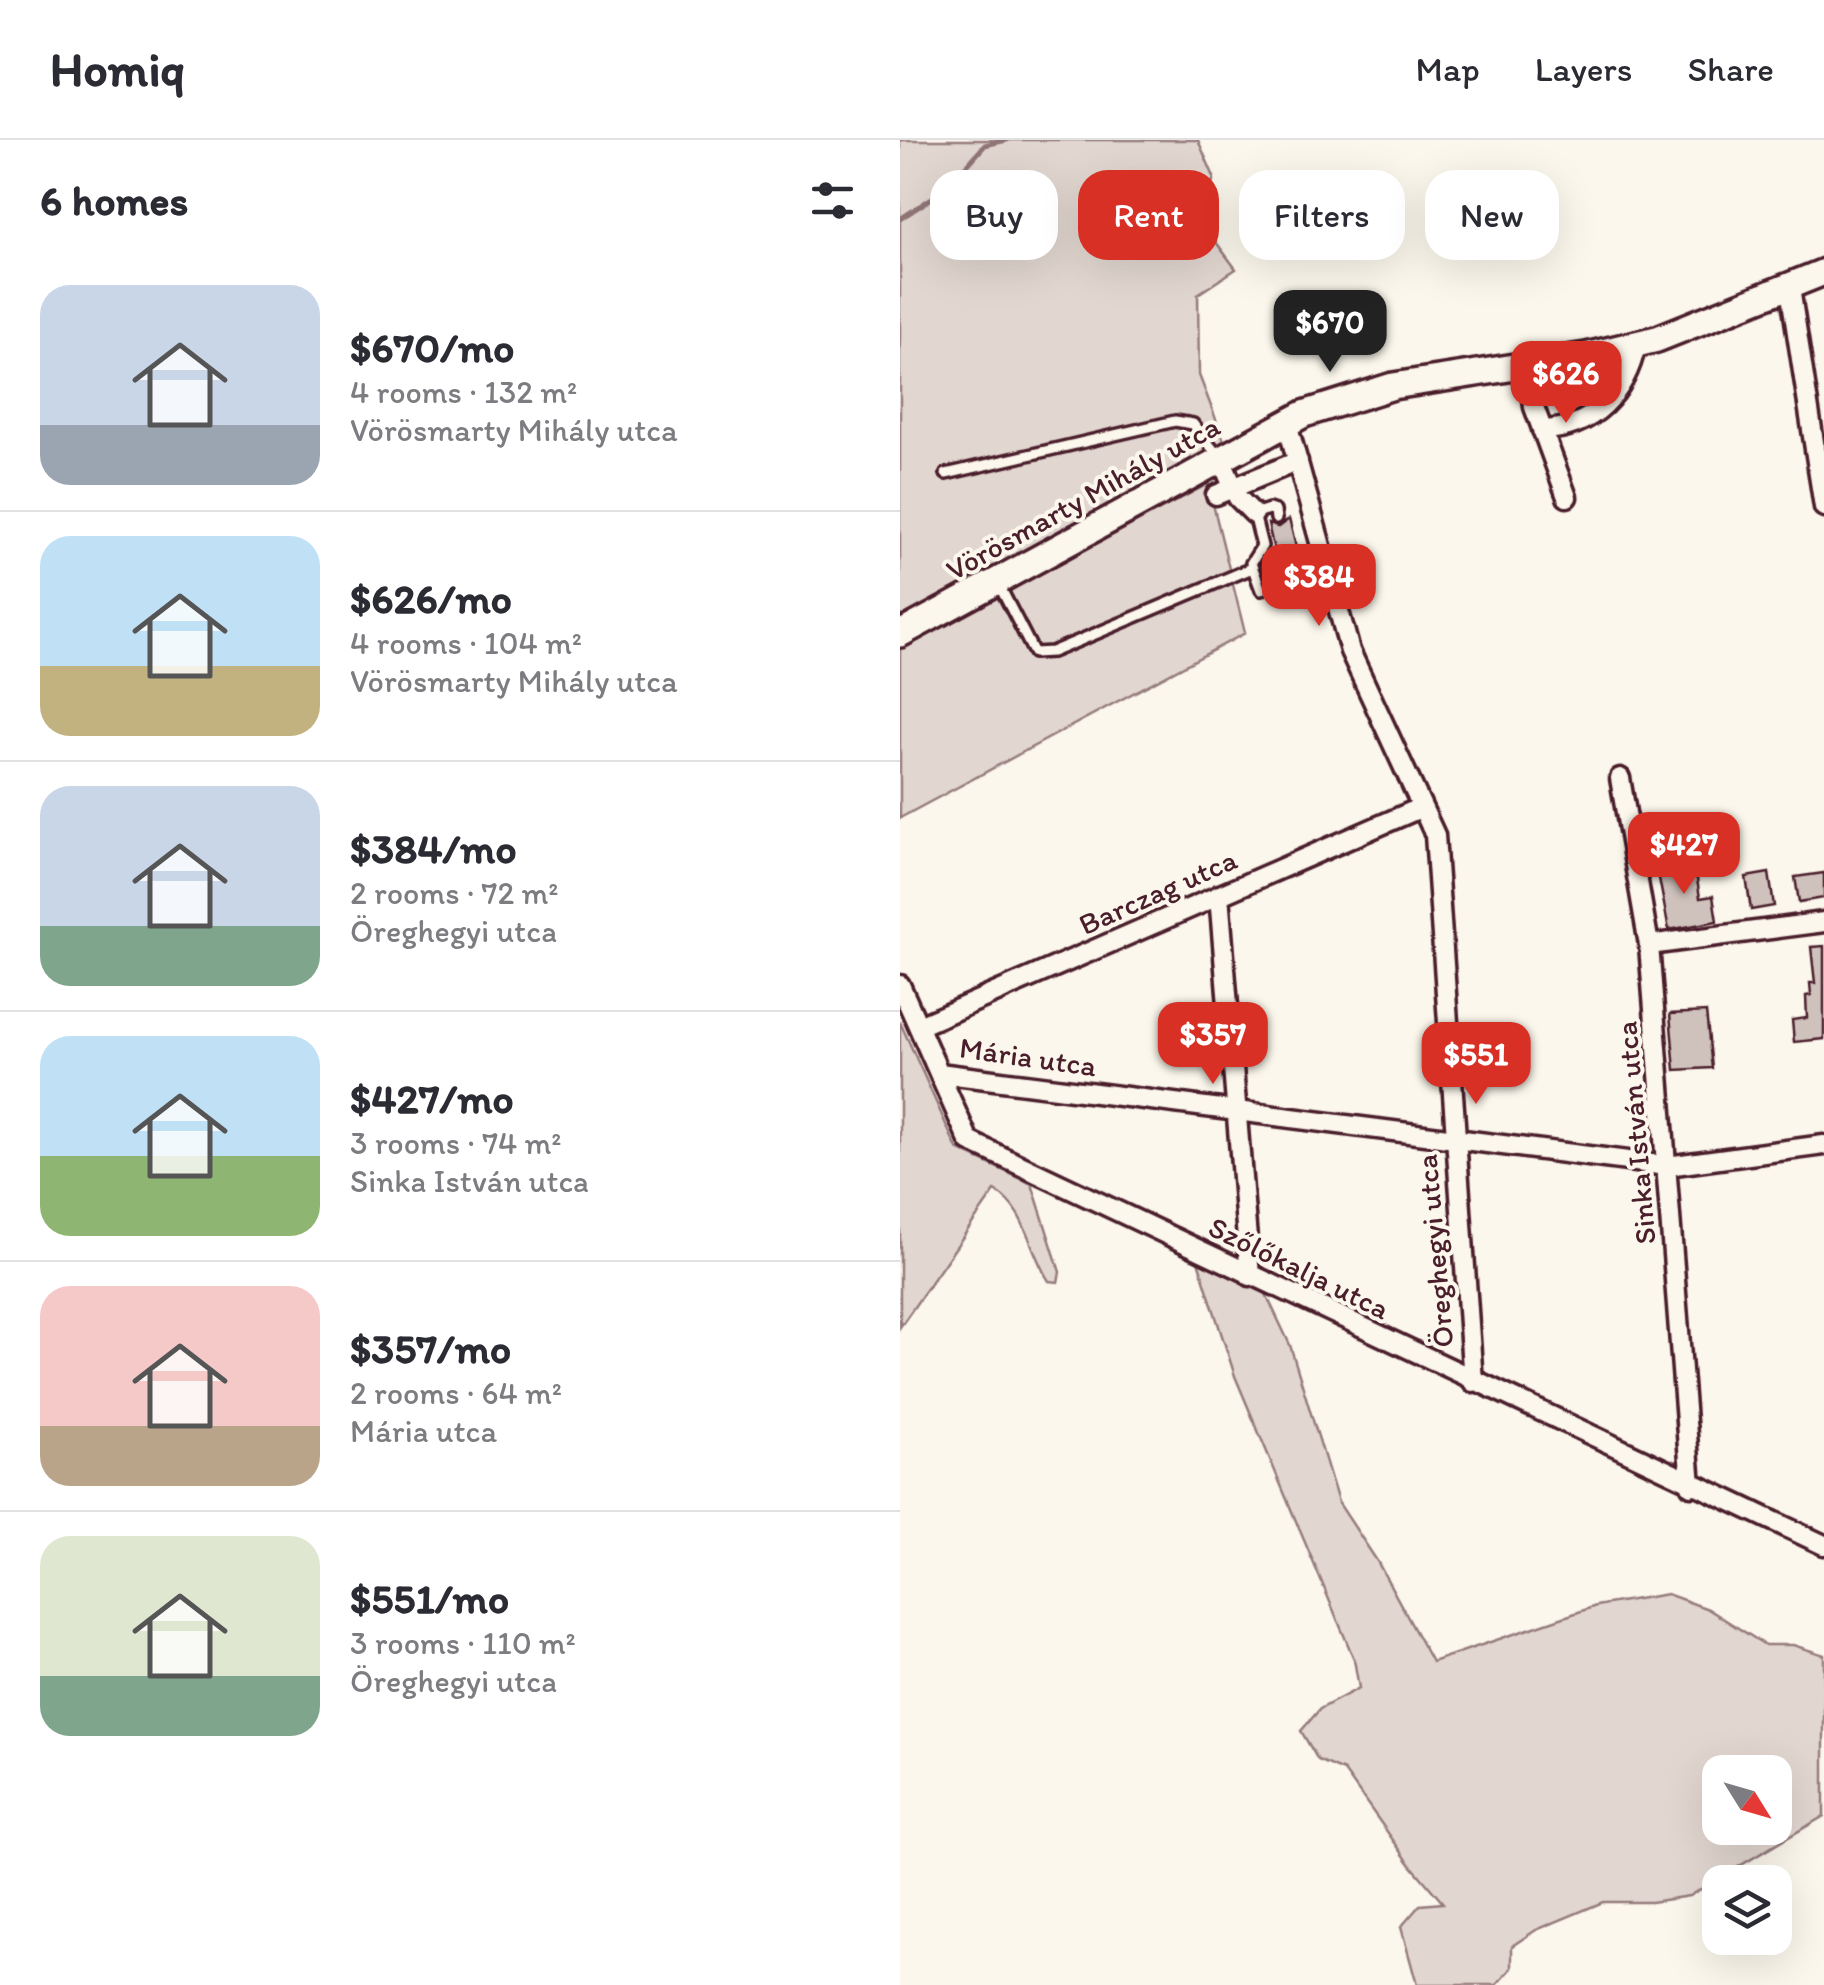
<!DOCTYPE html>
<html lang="en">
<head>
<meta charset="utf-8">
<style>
	:root { --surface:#fff; --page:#f7f7f7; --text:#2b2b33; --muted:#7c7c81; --line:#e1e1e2; --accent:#d93025 }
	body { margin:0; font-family:Itim,sans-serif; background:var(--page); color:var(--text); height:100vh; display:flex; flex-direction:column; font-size:38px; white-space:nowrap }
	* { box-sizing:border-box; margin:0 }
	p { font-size:32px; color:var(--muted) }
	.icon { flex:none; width:55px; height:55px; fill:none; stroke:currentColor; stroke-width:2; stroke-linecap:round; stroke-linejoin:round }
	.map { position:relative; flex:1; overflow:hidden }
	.details { display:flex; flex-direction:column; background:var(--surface); width:900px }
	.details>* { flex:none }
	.hud { position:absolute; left:30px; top:30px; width:742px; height:90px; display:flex; gap:20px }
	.needle { width:65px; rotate:127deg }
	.fabs { position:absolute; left:802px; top:1615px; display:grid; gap:20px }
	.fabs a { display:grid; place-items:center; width:90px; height:90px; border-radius:20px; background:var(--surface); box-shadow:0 10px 40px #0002; font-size:50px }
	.price { position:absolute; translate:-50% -85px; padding:0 22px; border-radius:20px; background:var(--accent); color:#fff; font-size:32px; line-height:65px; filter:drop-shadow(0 2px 5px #0008) }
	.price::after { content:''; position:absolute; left:50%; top:60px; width:30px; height:22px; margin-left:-15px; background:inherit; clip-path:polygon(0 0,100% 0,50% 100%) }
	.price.active { background:#222; color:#fff }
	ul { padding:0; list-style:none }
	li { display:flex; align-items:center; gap:30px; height:250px; padding:0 40px }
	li+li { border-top:2px solid var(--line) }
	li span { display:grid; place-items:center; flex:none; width:280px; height:200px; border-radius:30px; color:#555 }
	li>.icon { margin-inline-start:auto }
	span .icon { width:120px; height:120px; fill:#fffc; stroke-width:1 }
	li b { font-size:42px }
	h2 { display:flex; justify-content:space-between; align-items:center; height:120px; padding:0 40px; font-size:42px }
	.chip { padding:0 35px; border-radius:30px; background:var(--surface); box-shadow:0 10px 40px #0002; font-size:35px; line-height:90px }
	.chip.active { background:var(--accent); color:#fff }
	header { display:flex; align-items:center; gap:60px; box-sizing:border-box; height:140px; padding:0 50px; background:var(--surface); border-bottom:2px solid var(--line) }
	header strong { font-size:48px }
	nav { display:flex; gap:55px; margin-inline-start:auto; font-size:35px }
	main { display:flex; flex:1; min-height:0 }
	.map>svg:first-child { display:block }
</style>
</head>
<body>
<header>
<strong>Homiq</strong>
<nav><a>Map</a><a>Layers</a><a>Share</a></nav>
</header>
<main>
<section class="details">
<h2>6 homes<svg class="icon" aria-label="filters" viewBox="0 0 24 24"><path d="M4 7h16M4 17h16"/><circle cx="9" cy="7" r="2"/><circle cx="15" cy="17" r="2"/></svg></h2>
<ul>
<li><span style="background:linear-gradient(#c9d6e8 70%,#9aa5b1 0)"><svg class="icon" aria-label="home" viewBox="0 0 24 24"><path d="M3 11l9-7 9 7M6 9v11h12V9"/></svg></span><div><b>$670/mo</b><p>4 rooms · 132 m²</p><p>Vörösmarty Mihály utca</p></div></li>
<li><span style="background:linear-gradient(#bfe0f5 65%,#c2b280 0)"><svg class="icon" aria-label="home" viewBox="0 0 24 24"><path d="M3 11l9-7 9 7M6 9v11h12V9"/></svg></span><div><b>$626/mo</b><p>4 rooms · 104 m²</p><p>Vörösmarty Mihály utca</p></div></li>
<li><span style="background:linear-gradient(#c9d6e8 70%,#7fa58c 0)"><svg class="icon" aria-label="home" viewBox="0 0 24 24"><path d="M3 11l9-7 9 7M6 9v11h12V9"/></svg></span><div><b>$384/mo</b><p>2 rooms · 72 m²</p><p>Öreghegyi utca</p></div></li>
<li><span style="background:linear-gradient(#bfe0f5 60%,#8fb573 0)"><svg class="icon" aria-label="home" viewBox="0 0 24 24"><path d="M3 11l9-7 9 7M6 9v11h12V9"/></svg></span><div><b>$427/mo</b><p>3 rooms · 74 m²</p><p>Sinka István utca</p></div></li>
<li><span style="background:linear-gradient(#f6c9c9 70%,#b9a48a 0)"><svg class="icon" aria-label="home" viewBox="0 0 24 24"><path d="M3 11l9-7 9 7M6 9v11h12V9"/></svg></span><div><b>$357/mo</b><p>2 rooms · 64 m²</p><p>Mária utca</p></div></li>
<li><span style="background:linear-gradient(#dfe7d0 70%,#7fa58c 0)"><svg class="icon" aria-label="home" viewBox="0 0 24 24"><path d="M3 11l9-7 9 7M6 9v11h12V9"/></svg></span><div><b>$551/mo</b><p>3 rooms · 110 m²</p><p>Öreghegyi utca</p></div></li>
</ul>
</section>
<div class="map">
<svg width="924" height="1845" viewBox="0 0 924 1845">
	<rect width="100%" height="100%" fill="#fbf7ec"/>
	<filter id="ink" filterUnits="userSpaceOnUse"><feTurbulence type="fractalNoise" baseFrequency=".01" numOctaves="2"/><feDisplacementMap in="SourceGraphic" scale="20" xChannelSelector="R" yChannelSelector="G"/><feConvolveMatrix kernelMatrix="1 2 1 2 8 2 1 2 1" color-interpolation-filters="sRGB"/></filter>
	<g filter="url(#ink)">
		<!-- green -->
		<path fill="#e2d7d0" stroke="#967b7e" stroke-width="2.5" fill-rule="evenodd" d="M 0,0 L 298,0 L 314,37 L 306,66 L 313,98 L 336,129 L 298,154 L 299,235 L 325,303 L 0,480 Z
			M 308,344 L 345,493 L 0,678 L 0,509 Z
			M 0,882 L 57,1009 L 132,1044 L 160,1132 L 158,1142 L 149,1141 C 129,1111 127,1070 95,1051 L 0,1187 Z
			M 298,1121 L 365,1152 L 390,1205 L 438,1362 L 477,1421 L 532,1522 L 696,1466 L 767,1454 L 808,1469 L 865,1505 L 893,1505 L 924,1515 L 924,1676 L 789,1756 L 751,1762 L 703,1762 L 636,1790 L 612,1806 L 612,1828 L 597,1845 L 517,1845 L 501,1787 L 520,1765 L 543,1763 L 510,1724 L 444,1631 L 418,1620 L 401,1591 L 420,1569 L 459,1548 L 454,1519 L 335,1236 ZM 820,1632 L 875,1632 L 875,1688 L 820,1688 Z"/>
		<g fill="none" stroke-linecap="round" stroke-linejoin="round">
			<!-- stream -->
			<path stroke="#907477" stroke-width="5" d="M 0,79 L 47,48 L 85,5 L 107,0"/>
		</g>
		<!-- building -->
		<path fill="#cfc2bc" stroke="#4a1f2b" stroke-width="2.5" d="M 389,379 L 398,415 L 404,414 L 409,436 L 368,445 L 361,423 L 376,419 L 368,384 L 378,387 Z
			M 785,718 L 786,728 L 795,727 L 800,758 L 813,756 L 817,781 L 769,790 L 758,733 L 766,732 L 764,721 Z
			M 869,733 L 874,766 L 851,770 L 846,737 Z
			M 924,733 L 924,758 L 899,762 L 895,737 Z
			M 924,806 L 924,899 L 894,902 L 892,880 L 907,878 L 906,856 L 911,855 L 910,843 L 915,843 L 911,807 Z
			M 806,872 L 812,928 L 775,930 L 770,874 Z"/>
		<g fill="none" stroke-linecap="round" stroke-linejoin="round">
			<!-- service casing -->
			<g stroke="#4a1f2b" stroke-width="16">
				<path id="service" d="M 46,334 L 275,281 L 293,284 L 319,317
					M 99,445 L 134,513 L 152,512 L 352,428
					M 361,450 L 351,423 L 362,406 L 354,374 L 369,369 L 375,371 L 376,379"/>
			</g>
			<!-- minor casing -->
			<g stroke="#4a1f2b" stroke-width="25">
				<path id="minor" d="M 890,148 L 924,367
					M 629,223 L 634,267 L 667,357
					M 387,283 L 450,511 L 535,695 L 573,1242
					M 642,290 C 693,289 726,252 736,205
					M 321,319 L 338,358 L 354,374
					M 316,355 L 398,321
					M 720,638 L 749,805 L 791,1346
					M 319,755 L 350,1136
					M 749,805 L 924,782
					M 0,845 L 69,1001 L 924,1405
					M 19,886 L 520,668
					M 39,933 L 767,1026 L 924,1005"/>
			</g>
			<!-- secondary casing -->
			<g stroke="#4a1f2b" stroke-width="32">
				<path id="secondary" d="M 0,494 L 404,274 L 493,246 L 686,216 L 757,199 L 924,132"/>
			</g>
			<!-- service -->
			<use href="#service" stroke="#fbf7ec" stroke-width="9"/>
			<!-- minor -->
			<use href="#minor" stroke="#fbf7ec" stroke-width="18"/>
			<!-- secondary -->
			<use href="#secondary" stroke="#fbf7ec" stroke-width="25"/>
		</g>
	</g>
	<g text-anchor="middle" stroke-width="8" stroke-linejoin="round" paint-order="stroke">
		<!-- street labels -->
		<g font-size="30" fill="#4a1f2b" stroke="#fbf7ec">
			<text transform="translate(183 358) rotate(-29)" y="10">Vörösmarty Mihály utca</text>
			<text transform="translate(258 752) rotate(-24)" y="10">Barczag utca</text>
			<text transform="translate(128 917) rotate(8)" y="10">Mária utca</text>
			<text transform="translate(736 993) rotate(-95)" y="10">Sinka István utca</text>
			<text transform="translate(535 1111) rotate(-95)" y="10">Öreghegyi utca</text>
			<text transform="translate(399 1128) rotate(26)" y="10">Szőlőkalja utca</text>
		</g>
	</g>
</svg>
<div class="fabs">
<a><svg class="needle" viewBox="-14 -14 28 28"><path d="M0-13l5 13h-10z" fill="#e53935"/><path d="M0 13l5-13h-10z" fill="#7c7c81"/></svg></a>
<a><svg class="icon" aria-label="layers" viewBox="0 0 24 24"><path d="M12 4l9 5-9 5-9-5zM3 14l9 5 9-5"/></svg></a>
</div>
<b class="price active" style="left:430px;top:235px">$670</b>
<b class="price" style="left:666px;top:286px">$626</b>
<b class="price" style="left:419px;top:489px">$384</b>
<b class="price" style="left:784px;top:757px">$427</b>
<b class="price" style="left:313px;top:947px">$357</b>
<b class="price" style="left:576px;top:967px">$551</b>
<div class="hud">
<a class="chip">Buy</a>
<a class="chip active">Rent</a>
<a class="chip">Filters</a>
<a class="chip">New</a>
</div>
</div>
</main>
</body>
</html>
